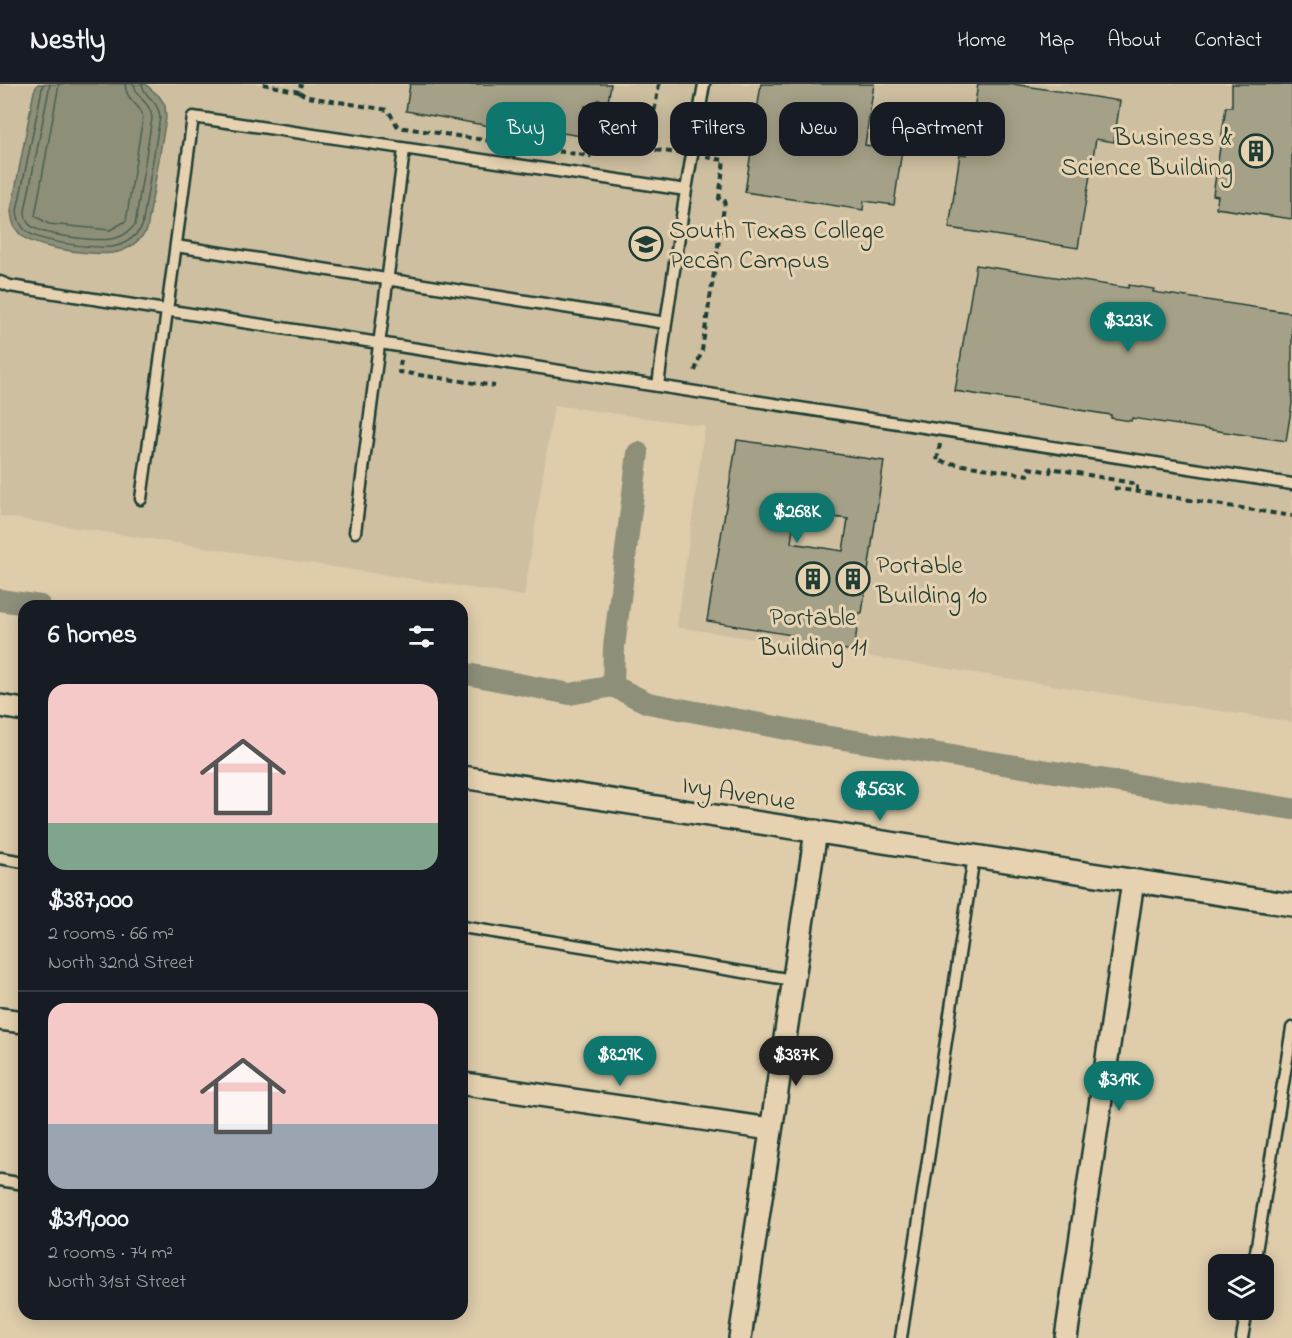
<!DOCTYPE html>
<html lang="en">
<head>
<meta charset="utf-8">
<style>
	:root { --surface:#171b24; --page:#242831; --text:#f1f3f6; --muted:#9ea1a6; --line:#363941; --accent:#0f766e }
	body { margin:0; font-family:"Indie Flower",sans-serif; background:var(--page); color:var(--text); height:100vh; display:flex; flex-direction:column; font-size:22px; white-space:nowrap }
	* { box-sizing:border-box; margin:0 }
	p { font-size:20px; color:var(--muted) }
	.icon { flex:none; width:33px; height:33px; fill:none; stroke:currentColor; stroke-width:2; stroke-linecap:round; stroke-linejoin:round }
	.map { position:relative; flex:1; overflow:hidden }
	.drawer { position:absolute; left:18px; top:516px; width:450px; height:720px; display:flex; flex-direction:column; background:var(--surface); border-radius:18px; box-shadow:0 3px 15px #0003 }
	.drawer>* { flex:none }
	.guide { position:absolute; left:486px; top:18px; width:570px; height:54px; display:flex; gap:12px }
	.controls { position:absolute; left:1208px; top:1170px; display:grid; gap:12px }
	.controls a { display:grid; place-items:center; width:66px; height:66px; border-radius:12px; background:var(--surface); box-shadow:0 3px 15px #0003; font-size:30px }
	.price { position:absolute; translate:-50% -51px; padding:0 14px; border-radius:21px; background:var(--accent); color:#fff; font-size:20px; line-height:39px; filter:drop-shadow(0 2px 3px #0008) }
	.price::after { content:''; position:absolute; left:50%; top:36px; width:18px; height:14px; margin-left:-9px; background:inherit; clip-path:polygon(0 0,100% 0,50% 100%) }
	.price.on { background:#222; color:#fff }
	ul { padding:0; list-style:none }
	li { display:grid; align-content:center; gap:12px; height:318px; padding:0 30px }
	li+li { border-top:2px solid var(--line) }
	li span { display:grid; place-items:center; height:186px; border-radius:18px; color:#555 }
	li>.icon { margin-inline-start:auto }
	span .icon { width:108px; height:108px; fill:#fffc; stroke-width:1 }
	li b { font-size:26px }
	h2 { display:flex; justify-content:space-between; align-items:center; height:72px; padding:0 30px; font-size:26px }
	.chip { padding:0 21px; border-radius:18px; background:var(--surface); box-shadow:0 3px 15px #0003; font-size:21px; line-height:54px }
	.chip.on { background:var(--accent); color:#fff }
	header { display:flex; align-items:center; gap:36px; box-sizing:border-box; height:84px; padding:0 30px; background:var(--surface); border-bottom:2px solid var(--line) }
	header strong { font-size:28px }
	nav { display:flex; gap:33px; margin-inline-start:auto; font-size:21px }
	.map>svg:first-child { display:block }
</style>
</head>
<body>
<header>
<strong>Nestly</strong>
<nav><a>Home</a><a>Map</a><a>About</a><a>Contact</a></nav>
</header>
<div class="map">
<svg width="1292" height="1254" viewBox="0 0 1292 1254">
	<rect width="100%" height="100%" fill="#deccab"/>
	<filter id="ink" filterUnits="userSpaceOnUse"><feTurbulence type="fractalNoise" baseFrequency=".0167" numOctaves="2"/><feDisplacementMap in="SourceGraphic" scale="12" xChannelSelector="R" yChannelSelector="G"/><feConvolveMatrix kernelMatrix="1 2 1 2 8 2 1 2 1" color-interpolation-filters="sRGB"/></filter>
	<g filter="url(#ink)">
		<!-- built -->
		<path fill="#cdbfa0" d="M 0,0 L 1292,0 L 1292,638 L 677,543 L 705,342 L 554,321 L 524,512 L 0,432 Z"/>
		<!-- water -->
		<path fill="#8d8f79" stroke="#616e5d" stroke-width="1.5" d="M 38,0 L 145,0 L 159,12 L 165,21 L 166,34 L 147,146 C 139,157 128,167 113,169 C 93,171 32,165 19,149 C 13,143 12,135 11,127 L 34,7 Z"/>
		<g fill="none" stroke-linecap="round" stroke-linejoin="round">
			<!-- shore -->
			<path stroke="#4b5e50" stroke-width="1.5" d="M 43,0 L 17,127 C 18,135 20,142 26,147 C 41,159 93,164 112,163 C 124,161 135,153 142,143 L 160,33 C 158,15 144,14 142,0
				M 50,0 L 25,127 C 25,132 26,136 29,140 C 39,152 96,157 111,155 C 121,154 129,148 135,141 L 152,34 C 151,18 136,15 134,0
				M 59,0 L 35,132 L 49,140 L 110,146 L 126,137 L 143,33 C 141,20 126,18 125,0"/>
			<!-- canal -->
			<path stroke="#8d8f79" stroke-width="22" d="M 0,516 L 40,522
				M 462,589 L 570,610 L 613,602 L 614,563 L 638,369
				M 613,602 L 648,619 L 824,652 L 1292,725"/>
		</g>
		<!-- building -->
		<path fill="#a5a188" stroke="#1f3d34" stroke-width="1.5" fill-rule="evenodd" d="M 410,0 L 611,0 L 608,18 L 598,16 L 596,24 L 585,22 L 581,52 L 518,42 L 517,47 L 406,27 Z
			M 761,0 L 874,0 L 865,61 L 902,66 L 894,121 L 864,117 L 863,126 L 745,108 Z
			M 978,0 L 1013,0 L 1120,17 L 1114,58 L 1096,55 L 1078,164 L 949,144 L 960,70 L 967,71 Z
			M 1232,0 L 1292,0 L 1292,135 L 1216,124 L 1218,112 L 1213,111 L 1226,23 L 1232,23 Z
			M 976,181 L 1128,204 L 1129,201 L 1154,205 L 1153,208 L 1292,229 L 1292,320 L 1286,357 L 1132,334 L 1131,337 L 1111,334 L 1111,331 L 955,307 Z
			M 737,356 L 884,377 L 862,529 L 859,529 L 854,567 L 791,558 L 792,551 L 707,537 ZM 795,428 L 848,435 L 843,467 L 791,459 Z"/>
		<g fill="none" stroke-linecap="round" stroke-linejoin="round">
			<!-- lane casing -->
			<g stroke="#1f3d34" stroke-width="15">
				<path id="lane" d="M 686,106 L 704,0
					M 0,198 L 10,202 L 1292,400
					M 658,302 L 666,239
					M 141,415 C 159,288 176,160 193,33 L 686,106 L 666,239 L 176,162
					M 355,448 L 404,66
					M 0,774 L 24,778
					M 462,843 L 793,896
					M 0,1096 L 24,1100
					M 1254,1180 L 1292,944
					M 901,1254 L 974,772
					M 1242,1254 L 1247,1226"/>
			</g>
			<!-- street casing -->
			<g stroke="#1f3d34" stroke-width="26">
				<path id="street" d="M 0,622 L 24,626
					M 462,693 L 1292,821
					M 0,935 L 24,938
					M 465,1000 L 770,1045
					M 740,1254 L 816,747
					M 1066,1254 L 1133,797"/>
			</g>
			<!-- path -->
			<path stroke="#1f3d34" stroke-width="4" stroke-dasharray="6 4.5" stroke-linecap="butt" d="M 263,0 L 299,8 L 301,0
				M 659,0 L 648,65 L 678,69
				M 299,8 L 308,13 L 388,26 L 398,43 L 590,72 L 594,55 L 648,65
				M 401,276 L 399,288 L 495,302
				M 695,287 L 702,266 L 725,117 L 719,115 L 724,76 L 706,73
				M 940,360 L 937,377 L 1028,391 L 1029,384 L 1050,388 L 1051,384 L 1137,400 L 1137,408
				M 1114,404 L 1292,432"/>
			<!-- lane -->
			<use href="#lane" stroke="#e6d2b0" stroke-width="10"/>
			<!-- street -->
			<use href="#street" stroke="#e6d2b0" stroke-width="21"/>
		</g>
	</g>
	<!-- icons -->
	<defs>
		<g id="building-ring" transform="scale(1.725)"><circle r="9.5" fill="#e6d2b0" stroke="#1f3d34" stroke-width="1.5"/><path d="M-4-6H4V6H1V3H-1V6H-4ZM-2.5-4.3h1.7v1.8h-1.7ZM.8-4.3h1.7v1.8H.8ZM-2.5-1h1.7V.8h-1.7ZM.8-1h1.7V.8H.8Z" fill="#1f3d34"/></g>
		<g id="university-ring" transform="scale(1.725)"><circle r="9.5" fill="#e6d2b0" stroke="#1f3d34" stroke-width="1.5"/><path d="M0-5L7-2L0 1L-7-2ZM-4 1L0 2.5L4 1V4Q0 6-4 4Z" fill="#1f3d34"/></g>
	</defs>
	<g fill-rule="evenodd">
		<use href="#building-ring" x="1256" y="67"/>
		<use href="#university-ring" x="646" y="160"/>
		<use href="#building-ring" x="813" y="495"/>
		<use href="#building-ring" x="853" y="495"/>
	</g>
	<g text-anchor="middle" stroke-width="6" stroke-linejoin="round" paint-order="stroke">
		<!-- poi labels -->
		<g font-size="26" fill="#1f3d34" stroke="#e6d2b0" text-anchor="start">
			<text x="1233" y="61" text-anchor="end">Business &amp;<tspan x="1233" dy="30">Science Building</tspan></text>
			<text x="669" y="154">South Texas College<tspan x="669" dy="30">Pecan Campus</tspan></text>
			<text x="876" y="489">Portable<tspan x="876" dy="30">Building 10</tspan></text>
			<text x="813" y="541" text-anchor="middle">Portable<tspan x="813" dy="30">Building 11</tspan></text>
		</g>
		<!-- street labels -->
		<g font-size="26" fill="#1f3d34" stroke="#e6d2b0">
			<text transform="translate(739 708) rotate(9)" y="9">Ivy Avenue</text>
		</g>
	</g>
</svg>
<div class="controls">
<a><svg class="icon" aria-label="layers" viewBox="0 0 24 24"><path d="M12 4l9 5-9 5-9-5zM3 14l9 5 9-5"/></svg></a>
</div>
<b class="price" style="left:1128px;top:269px">$323K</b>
<b class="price" style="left:797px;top:460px">$268K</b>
<b class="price" style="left:880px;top:738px">$563K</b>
<b class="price" style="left:620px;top:1003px">$829K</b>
<b class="price on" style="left:796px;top:1003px">$387K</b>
<b class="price" style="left:1119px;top:1028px">$319K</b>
<div class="guide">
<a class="chip on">Buy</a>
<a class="chip">Rent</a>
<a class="chip">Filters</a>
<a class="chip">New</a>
<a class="chip">Apartment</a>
</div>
<section class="drawer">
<h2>6 homes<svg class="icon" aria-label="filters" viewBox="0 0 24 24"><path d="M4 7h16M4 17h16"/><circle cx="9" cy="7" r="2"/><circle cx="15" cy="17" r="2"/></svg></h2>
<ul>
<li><span style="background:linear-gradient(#f6c9c9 75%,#7fa58c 0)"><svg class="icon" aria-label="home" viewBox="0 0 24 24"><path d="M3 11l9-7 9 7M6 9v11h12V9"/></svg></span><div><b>$387,000</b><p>2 rooms · 66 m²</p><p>North 32nd Street</p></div></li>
<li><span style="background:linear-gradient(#f6c9c9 65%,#9aa5b1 0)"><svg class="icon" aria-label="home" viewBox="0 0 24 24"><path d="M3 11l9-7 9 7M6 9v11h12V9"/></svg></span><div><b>$319,000</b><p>2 rooms · 74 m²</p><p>North 31st Street</p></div></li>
</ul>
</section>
</div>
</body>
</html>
